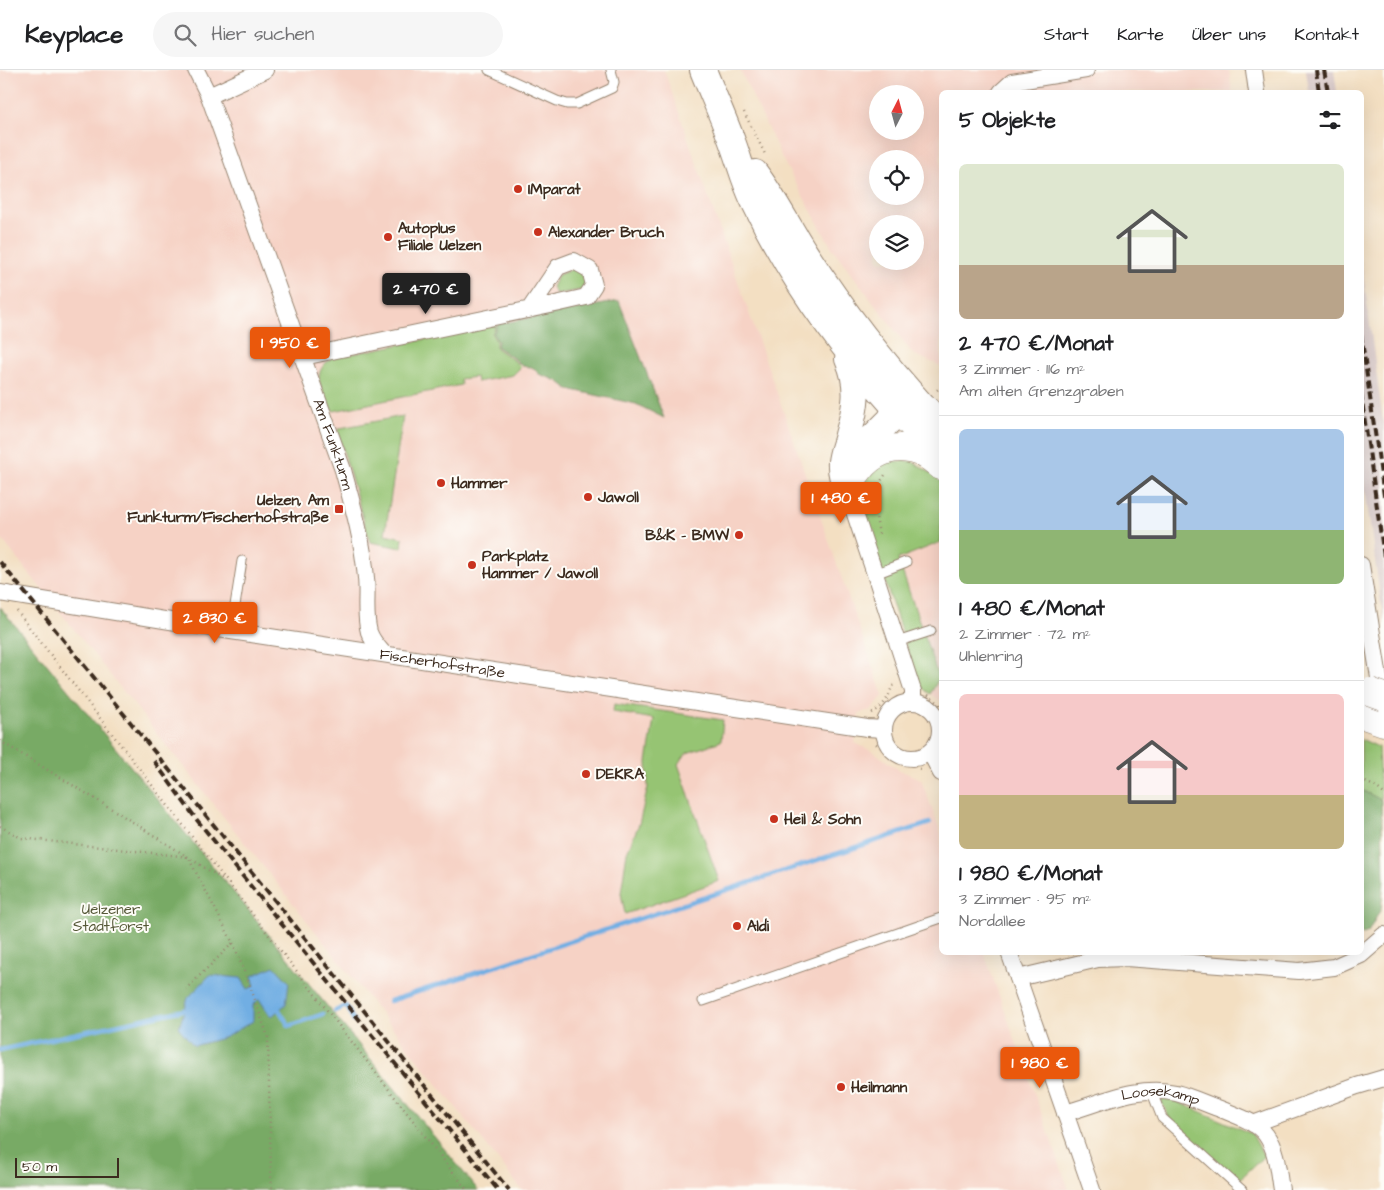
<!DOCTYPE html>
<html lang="de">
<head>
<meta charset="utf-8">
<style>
	:root { --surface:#fff; --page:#f6f6f6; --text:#202124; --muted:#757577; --line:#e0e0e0; --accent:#ea580c }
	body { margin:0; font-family:"Architects Daughter",sans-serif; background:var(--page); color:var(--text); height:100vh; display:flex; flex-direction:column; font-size:19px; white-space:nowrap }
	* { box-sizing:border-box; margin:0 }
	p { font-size:16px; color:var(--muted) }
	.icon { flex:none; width:28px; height:28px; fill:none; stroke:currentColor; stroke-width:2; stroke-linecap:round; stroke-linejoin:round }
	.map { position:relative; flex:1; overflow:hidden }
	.details { position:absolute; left:939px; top:20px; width:425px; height:865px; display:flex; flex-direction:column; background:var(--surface); border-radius:8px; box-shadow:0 5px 20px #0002 }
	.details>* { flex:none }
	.needle { width:32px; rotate:6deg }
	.controls { position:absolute; left:869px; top:15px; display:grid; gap:10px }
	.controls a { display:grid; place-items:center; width:55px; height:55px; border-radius:50%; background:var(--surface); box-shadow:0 5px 20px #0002; font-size:25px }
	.scale { position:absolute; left:15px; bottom:12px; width:104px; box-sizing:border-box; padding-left:5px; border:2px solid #3b2a1e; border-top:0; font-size:14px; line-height:18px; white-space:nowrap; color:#3b2a1e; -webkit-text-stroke:4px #fdfcf7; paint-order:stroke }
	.price { position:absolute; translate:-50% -42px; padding:0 11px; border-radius:5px; background:var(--accent); color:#fff; font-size:16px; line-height:32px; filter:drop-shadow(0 1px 2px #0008) }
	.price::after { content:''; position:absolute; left:50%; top:30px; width:15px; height:11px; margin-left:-8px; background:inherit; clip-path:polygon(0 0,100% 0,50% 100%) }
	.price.active { background:#222; color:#fff }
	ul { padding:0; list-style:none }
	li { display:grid; align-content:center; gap:10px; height:265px; padding:0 20px }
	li+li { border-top:1px solid var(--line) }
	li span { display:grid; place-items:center; height:155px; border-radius:8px; color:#555 }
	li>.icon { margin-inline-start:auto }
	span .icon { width:90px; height:90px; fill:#fffc; stroke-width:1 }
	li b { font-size:21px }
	h2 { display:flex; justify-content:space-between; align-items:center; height:60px; padding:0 20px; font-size:21px }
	header { display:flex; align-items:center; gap:30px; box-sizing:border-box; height:70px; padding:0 25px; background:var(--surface); border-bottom:1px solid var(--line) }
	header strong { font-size:24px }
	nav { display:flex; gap:28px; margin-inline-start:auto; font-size:18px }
	.search { width:350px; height:45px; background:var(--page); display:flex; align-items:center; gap:12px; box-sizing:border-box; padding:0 18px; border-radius:28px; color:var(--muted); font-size:19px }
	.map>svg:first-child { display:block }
</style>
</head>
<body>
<header>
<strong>Keyplace</strong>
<div class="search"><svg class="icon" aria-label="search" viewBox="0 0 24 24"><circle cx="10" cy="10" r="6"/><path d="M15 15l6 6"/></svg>Hier suchen</div>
<nav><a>Start</a><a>Karte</a><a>Über uns</a><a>Kontakt</a></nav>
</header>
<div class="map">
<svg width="1384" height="1120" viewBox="0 0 1384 1120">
	<rect width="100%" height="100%" fill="#fdfcf7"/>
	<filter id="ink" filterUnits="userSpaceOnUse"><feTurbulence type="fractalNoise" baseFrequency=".02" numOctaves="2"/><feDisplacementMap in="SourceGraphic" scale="10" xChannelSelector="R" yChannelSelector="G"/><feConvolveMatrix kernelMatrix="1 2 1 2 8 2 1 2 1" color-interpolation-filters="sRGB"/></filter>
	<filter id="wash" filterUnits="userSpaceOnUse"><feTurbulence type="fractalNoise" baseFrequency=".0096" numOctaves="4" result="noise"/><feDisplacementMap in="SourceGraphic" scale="20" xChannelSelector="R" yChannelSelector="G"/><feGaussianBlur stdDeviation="1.12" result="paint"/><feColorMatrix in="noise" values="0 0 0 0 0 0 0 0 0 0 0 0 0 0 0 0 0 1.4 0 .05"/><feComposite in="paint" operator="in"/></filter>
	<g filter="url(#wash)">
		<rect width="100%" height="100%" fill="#f3dfc2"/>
		<!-- built -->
		<path fill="#f6d2c5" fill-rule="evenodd" d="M 0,0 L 664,0 L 883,626 L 871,640 L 859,643 L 855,673 L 874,682 L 899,700 L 921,709 L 941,763 L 941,882 L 984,883 L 1069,1120 L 522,1120 L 0,467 Z
			M 740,0 L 1229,0 L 1232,22 L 941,22 L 941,296 L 913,284 L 832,178 L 784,92 ZM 878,24 L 915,24 L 915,61 L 878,61 ZM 878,89 L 915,89 L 915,126 L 878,126 ZM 878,154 L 915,154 L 915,191 L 878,191 Z
			M 940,472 L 941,472 L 941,631 L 930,624 L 939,609 L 898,488 Z"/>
		<!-- industrial -->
		<path fill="#d1bfbf" d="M 1306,0 L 1334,0 L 1337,22 L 1309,22 Z
			M 1361,189 L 1384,359 L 1384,555 L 1361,390 Z"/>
		<!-- green -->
		<path fill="#96c473" stroke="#687748" d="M 575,198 L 587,208 L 582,220 L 556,224 L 552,217 L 558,205 Z
			M 496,255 L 492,264 L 496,271 L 496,278 L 516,292 L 521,297 L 513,305 L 477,312 L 476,307 L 460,309 L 461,315 L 334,341 L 331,339 C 322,318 309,304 332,288 Z
			M 403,346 L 385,464 L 403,468 L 402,478 L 370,472 L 338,363 L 338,359 L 340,358 Z
			M 881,391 L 911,391 L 941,409 L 941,472 L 898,489 L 939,609 L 930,624 L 919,615 L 864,447 L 862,432 L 864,412 Z
			M 614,634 L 723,650 L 721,671 L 687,683 L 678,694 L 719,811 L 625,844 L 621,823 L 627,782 L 639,754 L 648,717 L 647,692 L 654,649 L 613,642 Z
			M 1361,669 L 1378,677 L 1381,730 L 1361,720 Z
			M 1162,1025 L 1252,1064 L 1264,1086 L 1238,1111 L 1170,1049 L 1161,1031 Z"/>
		<!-- forest -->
		<path fill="#78aa65" stroke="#5a6a42" d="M 619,231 L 664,348 L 636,334 L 568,319 L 558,311 L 539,304 L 532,297 L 522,296 L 516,290 L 497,277 L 498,271 L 493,264 L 498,254 Z
			M 0,537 L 478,1120 L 0,1120 Z
			M 1361,720 L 1381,730 L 1384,810 L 1381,839 L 1368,862 L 1361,865 Z"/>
		<!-- water -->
		<path fill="#71aee3" stroke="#566c80" d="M 274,896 L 289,912 L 286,934 L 271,947 L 259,929 L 253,935 L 253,951 L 226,967 L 194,976 L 179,958 L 188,928 L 210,905 L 241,908 L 248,919 L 255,916 L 252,906 Z"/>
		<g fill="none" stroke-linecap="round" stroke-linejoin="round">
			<!-- stream -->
			<path stroke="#71aee3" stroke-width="4.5" d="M 390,931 L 930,753
				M 276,935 L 289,956 L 323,944
				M 335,941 L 346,936 L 354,951
				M 0,980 L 189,939"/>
		</g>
	</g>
	<g filter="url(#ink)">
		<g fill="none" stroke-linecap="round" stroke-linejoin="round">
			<!-- lane casing -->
			<g stroke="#978470" stroke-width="11">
				<path id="lane" d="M 489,0 L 557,31 L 567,34 L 577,34 L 612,18 L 614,12 L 611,0
					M 875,504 L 906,492
					M 231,561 L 242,491
					M 897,572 L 931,561
					M 703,931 L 941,848
					M 1151,1020 L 1162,1048 L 1242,1120"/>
			</g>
			<!-- street casing -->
			<g stroke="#978470" stroke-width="18">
				<g id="street">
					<path id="s1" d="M 196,0 L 209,26 L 343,400 C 353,436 363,471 366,508 C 368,526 364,544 369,562 C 372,571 378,577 384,584"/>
					<path d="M 1254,0 L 1257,22"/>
					<path d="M 1001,22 L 1012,12 L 1086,0"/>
					<path d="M 209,26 L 265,0"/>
					<path d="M 303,287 L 560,233 L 586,227 L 594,215 L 590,200 L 574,191 L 558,197 L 529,240"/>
					<path d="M 849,426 L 875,504 L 913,621 L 913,632"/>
					<path d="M 1361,495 L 1383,633"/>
					<path id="s2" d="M 0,523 L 231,561 L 867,658 L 884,659"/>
					<circle cx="912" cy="660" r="28"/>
					<path d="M 930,682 L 941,703"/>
					<path d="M 1009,882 L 1092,1120"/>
					<path d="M 1018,908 L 1098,889 L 1126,888 L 1299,901 L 1334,897 L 1361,885 L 1384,865"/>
					<path id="s3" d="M 1065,1043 C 1101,1033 1138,1014 1176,1023 C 1192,1027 1208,1035 1223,1040 C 1237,1046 1257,1052 1266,1065 C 1277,1080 1278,1102 1281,1120"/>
					<path d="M 1253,1054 L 1357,1016 L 1384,1008"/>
				</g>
			</g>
			<!-- primary casing -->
			<g stroke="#978470" stroke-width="28">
				<path id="primary" d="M 703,0 C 713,25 724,49 733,74 C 740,93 745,113 754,131 C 790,207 839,275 895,337
					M 755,103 C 774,128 788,157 805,183 C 841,239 881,291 926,340
					M 848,289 C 860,316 856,338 848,365 C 846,374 842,382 841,392 C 840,404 845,415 849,426
					M 852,408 L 857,391 L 865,375 L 891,349 L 895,337 L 897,322"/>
			</g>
			<!-- highway casing -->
			<g stroke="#978470" stroke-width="29">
				<path id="highway" d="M 895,337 L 941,384
					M 926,340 L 941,356
					M 852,410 C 873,374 910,367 941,396
					M 1361,644 L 1384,652"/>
			</g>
			<!-- path -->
			<path stroke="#978470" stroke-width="2.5" stroke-dasharray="1 4" stroke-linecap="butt" d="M 744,42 L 766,86
				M 937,320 L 941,317
				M 879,464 C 875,443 872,423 885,405
				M 17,541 L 29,557 L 467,1120
				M 928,625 L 940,634 L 941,638
				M 872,643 C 882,638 889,628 892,616 L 896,615
				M 0,671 L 120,744 L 224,810
				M 876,674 L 900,691 L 909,694 L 923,700
				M 1361,710 L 1376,717 L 1384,724
				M 0,756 L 21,768 L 188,787 L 233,873 L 186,919
				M 233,873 L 250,916 L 268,967 L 271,1107 L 272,1120"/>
			<!-- lane -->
			<use href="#lane" stroke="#fff" stroke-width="9"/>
			<!-- street -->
			<use href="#street" stroke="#fff" stroke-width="16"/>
			<!-- primary -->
			<use href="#primary" stroke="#fff" stroke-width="26"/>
			<!-- highway -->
			<use href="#highway" stroke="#fff" stroke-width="28"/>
			<!-- rail -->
			<path stroke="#3b2a1e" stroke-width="4" stroke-dasharray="8 4" stroke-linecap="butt" d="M 1316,0 L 1319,22
				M 1324,0 L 1328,22
				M 1361,264 L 1384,426
				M 1361,324 L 1384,487
				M 0,492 L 166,696 L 509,1120
				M 154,691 L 197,750 L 498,1120"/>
			<!-- highway-bridge casing -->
			<g stroke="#978470" stroke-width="29" stroke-linecap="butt">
				<path id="highway-bridge" d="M 1370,622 L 1384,627"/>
			</g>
			<!-- highway-bridge -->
			<use href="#highway-bridge" stroke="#fff" stroke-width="28"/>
		</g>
	</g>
	<!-- markers -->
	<g fill="#c8321e" stroke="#fdfcf7" stroke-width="2">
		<circle cx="518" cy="119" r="5"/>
		<circle cx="538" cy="162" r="5"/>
		<circle cx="388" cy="167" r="5"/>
		<circle cx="441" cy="413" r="5"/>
		<circle cx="588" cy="427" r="5"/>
		<rect x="334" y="434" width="10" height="10" rx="2.5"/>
		<circle cx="739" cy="465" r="5"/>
		<circle cx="472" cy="495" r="5"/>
		<circle cx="586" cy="704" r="5"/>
		<circle cx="774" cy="749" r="5"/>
		<circle cx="737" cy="856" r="5"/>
		<circle cx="841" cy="1017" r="5"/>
	</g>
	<g text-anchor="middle" stroke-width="4" stroke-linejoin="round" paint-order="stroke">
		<!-- poi labels -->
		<g font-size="15" font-weight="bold" fill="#3b2a1e" stroke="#fdfcf7" text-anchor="start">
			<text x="528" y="124">IMparat</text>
			<text x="398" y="163">Autoplus<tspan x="398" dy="17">Filiale Uelzen</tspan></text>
			<text x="548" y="167">Alexander Bruch</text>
			<text x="451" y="418">Hammer</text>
			<text x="598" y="432">Jawoll</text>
			<text x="329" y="435" text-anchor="end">Uelzen, Am<tspan x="329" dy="17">Funkturm/Fischerhofstraße</tspan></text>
			<text x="729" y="470" text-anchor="end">B&amp;K - BMW</text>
			<text x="482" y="491">Parkplatz<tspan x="482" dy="17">Hammer / Jawoll</tspan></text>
			<text x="596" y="709">DEKRA</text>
			<text x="784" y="754">Heil &amp; Sohn</text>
			<text x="747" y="861">Aldi</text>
			<text x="851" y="1022">Heilmann</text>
		</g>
		<!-- street labels -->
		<g font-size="15" fill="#3b2a1e" stroke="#fdfcf7">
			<text dy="5" stroke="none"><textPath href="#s1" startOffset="399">Am Funkturm</textPath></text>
			<text dy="5" stroke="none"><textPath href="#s2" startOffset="448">Fischerhofstraße</textPath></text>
			<text dy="5" stroke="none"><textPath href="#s3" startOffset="99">Loosekamp</textPath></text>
		</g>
		<!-- park labels -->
		<g font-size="15" fill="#565838" stroke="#fdfcf7">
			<text x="111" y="844">Uelzener<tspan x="111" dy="17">Stadtforst</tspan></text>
		</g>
	</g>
</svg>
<div class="controls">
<a><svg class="needle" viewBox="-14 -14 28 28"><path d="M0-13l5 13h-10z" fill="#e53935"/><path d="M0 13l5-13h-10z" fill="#757577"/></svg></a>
<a><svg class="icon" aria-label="locate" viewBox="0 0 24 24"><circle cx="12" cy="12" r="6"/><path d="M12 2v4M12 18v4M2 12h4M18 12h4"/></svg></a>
<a><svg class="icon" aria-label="layers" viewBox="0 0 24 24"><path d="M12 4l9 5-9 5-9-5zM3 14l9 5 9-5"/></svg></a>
</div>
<div class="scale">50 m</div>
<b class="price active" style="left:426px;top:245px">2 470 €</b>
<b class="price" style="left:290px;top:299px">1 950 €</b>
<b class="price" style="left:841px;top:454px">1 480 €</b>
<b class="price" style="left:215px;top:574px">2 830 €</b>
<b class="price" style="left:1040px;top:1019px">1 980 €</b>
<section class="details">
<h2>5 Objekte<svg class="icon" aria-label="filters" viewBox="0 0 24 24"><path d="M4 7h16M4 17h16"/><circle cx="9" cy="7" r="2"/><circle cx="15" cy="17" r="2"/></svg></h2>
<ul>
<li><span style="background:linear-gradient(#dfe7d0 65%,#b9a48a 0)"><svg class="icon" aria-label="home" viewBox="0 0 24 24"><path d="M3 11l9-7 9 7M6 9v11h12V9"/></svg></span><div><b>2 470 €/Monat</b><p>3 Zimmer · 116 m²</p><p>Am alten Grenzgraben</p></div></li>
<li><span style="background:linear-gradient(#a9c7e8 65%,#8fb573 0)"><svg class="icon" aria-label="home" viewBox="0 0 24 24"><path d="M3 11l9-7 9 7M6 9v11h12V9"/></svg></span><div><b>1 480 €/Monat</b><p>2 Zimmer · 72 m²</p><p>Uhlenring</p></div></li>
<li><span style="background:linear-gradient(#f6c9c9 65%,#c2b280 0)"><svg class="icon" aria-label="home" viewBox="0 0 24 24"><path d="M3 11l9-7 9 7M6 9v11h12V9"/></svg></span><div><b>1 980 €/Monat</b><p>3 Zimmer · 95 m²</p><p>Nordallee</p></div></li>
</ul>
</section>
</div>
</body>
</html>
